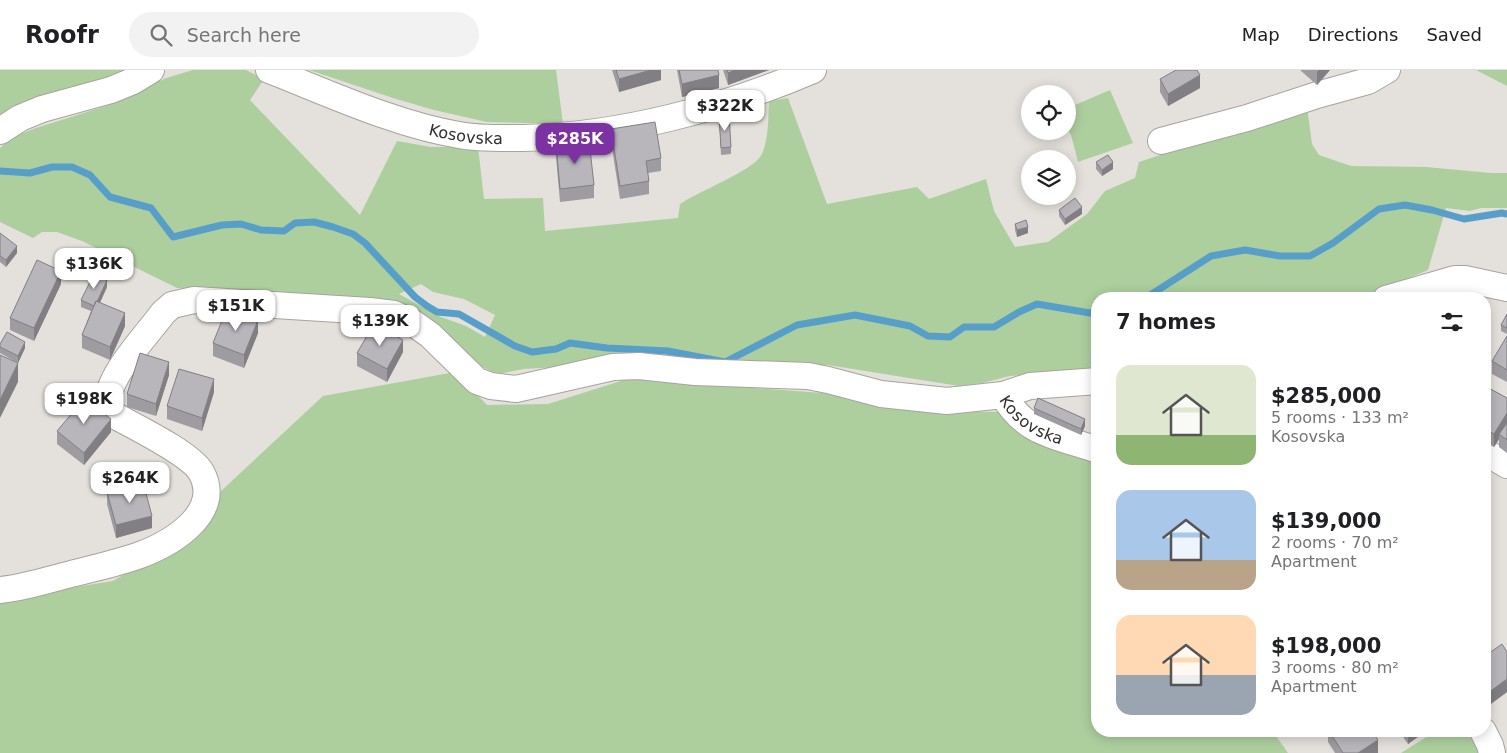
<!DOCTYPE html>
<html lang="en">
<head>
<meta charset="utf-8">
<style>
	:root { --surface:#fff; --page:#f2f2f2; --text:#202124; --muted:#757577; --line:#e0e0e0; --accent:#7d32a4 }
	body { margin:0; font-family:"DejaVu Sans",sans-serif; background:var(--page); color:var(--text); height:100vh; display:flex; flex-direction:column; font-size:19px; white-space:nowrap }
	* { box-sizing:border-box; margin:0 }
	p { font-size:16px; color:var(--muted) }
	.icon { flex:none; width:28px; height:28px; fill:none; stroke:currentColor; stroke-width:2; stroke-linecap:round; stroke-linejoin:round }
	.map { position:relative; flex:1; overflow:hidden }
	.sheet { position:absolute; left:1091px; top:222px; width:400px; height:445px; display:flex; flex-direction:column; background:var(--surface); border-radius:20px; box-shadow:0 2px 12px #0003 }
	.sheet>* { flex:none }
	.buttons { position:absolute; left:1021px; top:15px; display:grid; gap:10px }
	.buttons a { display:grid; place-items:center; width:55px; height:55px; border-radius:50%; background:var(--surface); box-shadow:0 2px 12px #0003; font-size:25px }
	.price { position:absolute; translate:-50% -42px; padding:0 11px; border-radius:10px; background:#fff; color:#222; font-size:16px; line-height:32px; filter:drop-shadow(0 1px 2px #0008) }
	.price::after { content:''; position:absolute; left:50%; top:30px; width:15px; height:11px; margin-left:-8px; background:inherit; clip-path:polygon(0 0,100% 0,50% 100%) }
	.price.active { background:var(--accent); color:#fff }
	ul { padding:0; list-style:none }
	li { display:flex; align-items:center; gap:15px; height:125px; padding:0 25px }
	li span { display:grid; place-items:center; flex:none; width:140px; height:100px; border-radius:15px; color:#555 }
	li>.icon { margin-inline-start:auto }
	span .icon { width:60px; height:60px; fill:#fffc; stroke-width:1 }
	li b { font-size:21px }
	h2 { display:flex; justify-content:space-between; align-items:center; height:60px; padding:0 25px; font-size:21px }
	header { display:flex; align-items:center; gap:30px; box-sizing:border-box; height:70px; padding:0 25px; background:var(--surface); border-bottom:1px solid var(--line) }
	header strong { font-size:24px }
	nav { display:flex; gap:28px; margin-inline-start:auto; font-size:18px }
	.search { width:350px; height:45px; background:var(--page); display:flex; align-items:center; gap:12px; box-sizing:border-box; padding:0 18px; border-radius:28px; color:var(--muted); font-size:19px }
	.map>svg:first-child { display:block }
</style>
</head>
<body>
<header>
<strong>Roofr</strong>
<div class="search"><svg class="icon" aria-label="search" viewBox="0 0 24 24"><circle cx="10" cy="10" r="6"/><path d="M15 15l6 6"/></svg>Search here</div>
<nav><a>Map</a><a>Directions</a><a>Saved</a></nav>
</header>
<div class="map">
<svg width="1507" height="683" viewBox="0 0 1507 683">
	<rect width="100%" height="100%" fill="#e4e0db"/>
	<!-- green -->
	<path fill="#adcf9e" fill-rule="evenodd" d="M 0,0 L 131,0 L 0,50 Z
		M 193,0 L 246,0 L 264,9 L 250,30 L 360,145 L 397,71 L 431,77 L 478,77 L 484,129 L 543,128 L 545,161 L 678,148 L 680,134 C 697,122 755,100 762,84 C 769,68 768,48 769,31 L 788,28 L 827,134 L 917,117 L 929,129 L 986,109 L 994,141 L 1015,177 L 1048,172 L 1087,144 L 1105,121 L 1135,108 L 1139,92 L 1307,37 L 1312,74 L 1319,85 L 1351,96 L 1426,97 L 1491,103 L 1507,103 L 1507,138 L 1481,138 L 1470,141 L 1446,138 L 1428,200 L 1367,226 L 1338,229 L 1259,227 L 1255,229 L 1098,229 L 1097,298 L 1043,304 L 1010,306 L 982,313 L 959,316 L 828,295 L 559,297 L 524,299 L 498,304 L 482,297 L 406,240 L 278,226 L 177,218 L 82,171 L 57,162 L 42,162 L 33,168 L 0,152 L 0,78 L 12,67 L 36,58 L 109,35 L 166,8 ZM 421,214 L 433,222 L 464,229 L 495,245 L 485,267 L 466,256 L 441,247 L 399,224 Z
		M 309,0 L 556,0 L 563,54 L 487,52 L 434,40 L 393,28 Z
		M 1476,0 L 1507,0 L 1507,16 Z
		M 1110,20 L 1133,73 L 1078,92 L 1071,65 L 1068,60 L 1068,38 Z
		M 455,302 L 487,335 L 548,334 L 627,309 L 662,309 L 701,314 L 823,323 L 908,340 L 1001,342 L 1097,387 L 1098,661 L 1266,661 L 1274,663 L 1288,683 L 0,683 L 0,529 L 113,511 L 203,456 L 220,422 L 323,326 Z
		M 1436,661 L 1471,661 L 1482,683 L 1401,683 Z"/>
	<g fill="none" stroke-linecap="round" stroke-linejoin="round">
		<!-- stream -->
		<path stroke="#579fc9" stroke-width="7" d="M 0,101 L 30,103 L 52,97 L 72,97 L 90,105 L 110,127 L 151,138 L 173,167 L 222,155 L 241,154 L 261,160 L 284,161 L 295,153 L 314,152 L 333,157 L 353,164 L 365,173 L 415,227 L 427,236 L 437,242 L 459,244 L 515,276 L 532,282 L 556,279 L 570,273 L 607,278 L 668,281 L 725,292 L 797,255 L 855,245 L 910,256 L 928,266 L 950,267 L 964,257 L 994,257 L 1019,242 L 1037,234 L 1090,243 L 1098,241
			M 1144,229 L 1211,186 L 1245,180 L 1280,186 L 1310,186 L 1333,173 L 1379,139 L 1405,135 L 1432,140 L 1464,149 L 1502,143 L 1507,144"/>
		<!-- street casing -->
		<g stroke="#a7a39f" stroke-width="28">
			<g id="street">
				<path id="s1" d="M 269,0 C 328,23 397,55 459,65 C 480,69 502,68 523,68 C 621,66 724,38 813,0"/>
				<path d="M 0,61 L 20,48 L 42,39 L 111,20 L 133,11 L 151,0"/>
				<path d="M 1161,71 L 1247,48 L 1317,25 L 1368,11 L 1387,0"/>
				<path d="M 1386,229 L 1455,209 L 1465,209 L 1507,218"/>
				<path id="s2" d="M 1003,325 C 1026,365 1058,366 1098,380"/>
				<path d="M 1485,382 L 1507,395"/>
				<path d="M 0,520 C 24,518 47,510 71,504 C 94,498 118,493 140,485 C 172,473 224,442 201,402 C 190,383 133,356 112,344 C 110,339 107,334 108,329 C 111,302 147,265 163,243 L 172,235 L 194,230 L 370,241 L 394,244 L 413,253 L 430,265 L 477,311 L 491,316 L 516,319 L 613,297 L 639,296 L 695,302 L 808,306 L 828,310 L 881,324 L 947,331 L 1003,325 L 1030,316 L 1098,311"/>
				<path d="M 1483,661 L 1490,675 L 1492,683"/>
			</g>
		</g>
		<!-- street -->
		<use href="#street" stroke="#fff" stroke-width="26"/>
	</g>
	<!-- wall -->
	<path fill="#9e9ca1" d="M 612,0 L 661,0 L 661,10 L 619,22 Z
		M 677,0 L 718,0 L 719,18 L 682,27 Z
		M 723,0 L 769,0 L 728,15 Z
		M 1300,0 L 1330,0 L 1317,15 Z
		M 1160,9 L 1200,18 L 1168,36 L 1160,22 Z
		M 719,46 L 731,77 L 731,84 L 721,85 Z
		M 611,59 L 661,88 L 661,101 L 648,103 L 649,111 L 649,124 L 620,129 L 611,72 Z
		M 556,74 L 594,115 L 594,128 L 560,132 L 556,87 Z
		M 1096,92 L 1113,99 L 1102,106 L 1096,99 Z
		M 1059,140 L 1082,144 L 1065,155 L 1059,146 Z
		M 1015,154 L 1028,163 L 1017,167 L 1015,160 Z
		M 0,163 L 17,183 L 6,197 L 0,192 Z
		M 61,214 L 34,271 L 10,260 L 10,248 Z
		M 107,217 L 100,233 L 125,256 L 110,290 L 82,278 L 82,265 L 91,241 L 81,237 L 81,230 Z
		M 1507,244 L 1507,264 L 1501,261 L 1501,255 Z
		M 258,263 L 244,298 L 213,286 L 213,273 Z
		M 1507,266 L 1507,312 L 1492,304 L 1492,291 Z
		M 0,274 L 25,278 L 18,293 L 0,283 Z
		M 403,282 L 387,312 L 357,296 L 357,283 Z
		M 169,305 L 156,346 L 127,337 L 127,324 Z
		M 1485,316 L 1507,328 L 1507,383 L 1499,377 L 1499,369 L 1494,377 L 1485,372 Z
		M 214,322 L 202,361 L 167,349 L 167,336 Z
		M 1034,338 L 1085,356 L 1081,365 L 1034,344 Z
		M 57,361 L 111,362 L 84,395 L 57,374 Z
		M 107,422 L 152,458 L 116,468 L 107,434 Z
		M 1485,577 L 1488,584 L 1507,582 L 1507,622 L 1488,636 L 1485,632 Z
		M 1328,661 L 1372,661 L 1378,683 L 1335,683 L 1328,672 Z
		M 1399,661 L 1426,661 L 1408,674 Z"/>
	<!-- shaded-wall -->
	<path fill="#817f83" d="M 651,0 L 661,0 L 661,10 L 619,22 L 619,9 Z
		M 735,0 L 769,0 L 728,15 L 728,3 Z
		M 1319,0 L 1330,0 L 1317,15 L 1317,2 Z
		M 719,5 L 719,18 L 682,27 L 682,14 Z
		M 1200,5 L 1200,18 L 1168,36 L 1168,24 Z
		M 1113,92 L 1113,99 L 1102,106 L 1102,100 Z
		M 1082,137 L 1082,144 L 1065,155 L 1065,149 Z
		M 1028,157 L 1028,163 L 1017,167 L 1017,160 Z
		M 17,176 L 17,183 L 6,197 L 6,190 Z
		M 61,201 L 61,214 L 34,271 L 34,258 Z
		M 107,210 L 107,217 L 95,243 L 95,236 Z
		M 125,243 L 125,256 L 110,290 L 110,277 Z
		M 258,250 L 258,263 L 244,298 L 244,285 Z
		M 403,270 L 403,282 L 387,312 L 387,299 Z
		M 25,272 L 25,278 L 18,293 L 18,286 Z
		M 169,292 L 169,305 L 156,346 L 156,334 Z
		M 18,293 L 18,312 L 0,348 L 0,330 Z
		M 214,309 L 214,322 L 202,361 L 202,348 Z
		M 1507,343 L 1507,355 L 1499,364 L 1499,369 L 1494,377 L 1494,364 Z
		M 111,349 L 111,362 L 84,395 L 84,383 Z
		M 1085,349 L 1085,356 L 1081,365 L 1081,359 Z
		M 152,446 L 152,458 L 116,468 L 116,455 Z
		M 1507,609 L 1507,622 L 1488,636 L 1488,623 Z
		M 1408,661 L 1426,661 L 1408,674 Z
		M 1378,670 L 1378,683 L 1358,683 Z"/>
	<!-- building -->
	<path fill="#b8b5bb" stroke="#817f83" d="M 616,0 L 651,0 L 619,9 Z
		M 679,0 L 718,0 L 719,5 L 682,14 Z
		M 727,0 L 735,0 L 728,3 Z
		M 1176,0 L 1197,0 L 1200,5 L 1168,24 L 1160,9 Z
		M 729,45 L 731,77 L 721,78 L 719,46 Z
		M 655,52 L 661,88 L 646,91 L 649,111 L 620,116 L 611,59 Z
		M 589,70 L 594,115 L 560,119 L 556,74 Z
		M 1108,85 L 1113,92 L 1102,100 L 1096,92 Z
		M 1075,128 L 1082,137 L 1065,149 L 1059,140 Z
		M 1026,150 L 1028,157 L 1017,160 L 1015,154 Z
		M 0,163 L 17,176 L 6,190 L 0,186 Z
		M 37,190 L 61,201 L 34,258 L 10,248 Z
		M 94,204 L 107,210 L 97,232 L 96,231 L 94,236 L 81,230 Z
		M 96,231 L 125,243 L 110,277 L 82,265 Z
		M 227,238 L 258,250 L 244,285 L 213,273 Z
		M 1507,244 L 1507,258 L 1501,255 Z
		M 374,254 L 403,270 L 387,299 L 357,283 Z
		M 7,262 L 25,272 L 18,286 L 0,277 L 0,274 Z
		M 1507,266 L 1507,300 L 1492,291 Z
		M 140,283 L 169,292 L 156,334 L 127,324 Z
		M 0,285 L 18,293 L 0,330 Z
		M 179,299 L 214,309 L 202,348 L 167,336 Z
		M 1485,316 L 1507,328 L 1507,343 L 1494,364 L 1485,359 Z
		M 85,328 L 111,349 L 84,383 L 57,361 Z
		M 1038,328 L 1085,349 L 1081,359 L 1034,338 Z
		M 1507,353 L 1507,370 L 1499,364 Z
		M 143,412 L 152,446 L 116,455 L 107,422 Z
		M 1502,574 L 1507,582 L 1507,609 L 1488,623 L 1485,619 L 1485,586 Z
		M 1485,577 L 1488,581 L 1485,583 Z
		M 1329,661 L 1372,661 L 1378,670 L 1358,683 L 1343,683 Z"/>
	<g text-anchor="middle" stroke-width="4.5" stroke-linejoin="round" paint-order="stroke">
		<!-- street labels -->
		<g font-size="16" fill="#312f2d" stroke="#f1ede8">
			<text dy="6" stroke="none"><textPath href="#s1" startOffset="208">Kosovska</textPath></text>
			<text dy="6" stroke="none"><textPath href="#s2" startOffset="39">Kosovska</textPath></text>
		</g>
	</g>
</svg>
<div class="buttons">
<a><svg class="icon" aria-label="locate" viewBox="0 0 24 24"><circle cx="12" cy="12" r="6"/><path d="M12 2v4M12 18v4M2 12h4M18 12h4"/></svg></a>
<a><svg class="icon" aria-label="layers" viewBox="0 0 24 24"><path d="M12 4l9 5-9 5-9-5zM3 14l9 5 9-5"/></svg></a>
</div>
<b class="price" style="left:725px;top:62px">$322K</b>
<b class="price active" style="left:575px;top:95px">$285K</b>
<b class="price" style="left:94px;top:220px">$136K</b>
<b class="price" style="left:236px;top:262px">$151K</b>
<b class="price" style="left:380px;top:277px">$139K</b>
<b class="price" style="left:84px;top:355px">$198K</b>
<b class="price" style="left:130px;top:434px">$264K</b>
<section class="sheet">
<h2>7 homes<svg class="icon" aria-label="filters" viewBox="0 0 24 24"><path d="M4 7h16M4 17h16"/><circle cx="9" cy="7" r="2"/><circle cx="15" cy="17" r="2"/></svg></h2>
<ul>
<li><span style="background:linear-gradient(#dfe7d0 70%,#8fb573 0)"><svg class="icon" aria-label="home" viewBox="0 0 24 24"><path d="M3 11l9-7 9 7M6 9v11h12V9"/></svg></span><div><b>$285,000</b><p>5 rooms · 133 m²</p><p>Kosovska</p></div></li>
<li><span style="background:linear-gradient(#a9c7e8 70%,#b9a48a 0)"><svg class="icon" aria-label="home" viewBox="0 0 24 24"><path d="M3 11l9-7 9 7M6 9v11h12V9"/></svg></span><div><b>$139,000</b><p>2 rooms · 70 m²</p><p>Apartment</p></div></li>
<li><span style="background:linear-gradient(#ffd9b3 60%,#9aa5b1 0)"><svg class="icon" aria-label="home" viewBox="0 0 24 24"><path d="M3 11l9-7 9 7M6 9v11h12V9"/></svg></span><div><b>$198,000</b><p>3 rooms · 80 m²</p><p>Apartment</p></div></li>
</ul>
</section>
</div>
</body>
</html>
